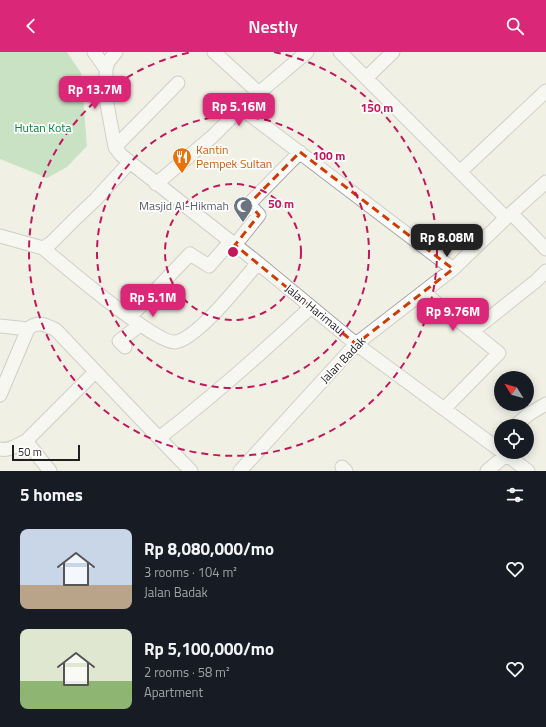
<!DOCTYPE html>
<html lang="en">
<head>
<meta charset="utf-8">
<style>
	:root { --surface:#171b24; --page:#242831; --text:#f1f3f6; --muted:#9ea1a6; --accent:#db2777 }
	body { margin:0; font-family:"Titillium Web",sans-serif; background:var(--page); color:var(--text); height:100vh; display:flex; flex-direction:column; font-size:15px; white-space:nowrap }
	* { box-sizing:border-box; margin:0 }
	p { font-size:13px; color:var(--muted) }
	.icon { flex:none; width:22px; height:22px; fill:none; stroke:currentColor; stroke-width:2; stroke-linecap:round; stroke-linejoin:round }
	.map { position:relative; height:419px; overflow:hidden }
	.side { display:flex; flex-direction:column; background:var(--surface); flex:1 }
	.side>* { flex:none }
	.needle { width:26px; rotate:307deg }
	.fabs { position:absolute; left:494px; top:319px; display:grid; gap:8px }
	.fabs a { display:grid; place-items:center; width:40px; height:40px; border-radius:50%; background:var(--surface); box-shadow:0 2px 10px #0003; font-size:20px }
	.scale { position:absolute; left:12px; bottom:10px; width:68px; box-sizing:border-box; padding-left:4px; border:2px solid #1f1f1f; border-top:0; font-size:11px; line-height:14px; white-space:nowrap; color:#1f1f1f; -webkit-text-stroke:3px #fff; paint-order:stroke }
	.price { position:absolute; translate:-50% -34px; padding:0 9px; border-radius:8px; background:var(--accent); color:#fff; font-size:13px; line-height:26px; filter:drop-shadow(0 1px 2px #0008) }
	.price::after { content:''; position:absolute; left:50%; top:24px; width:12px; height:9px; margin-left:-6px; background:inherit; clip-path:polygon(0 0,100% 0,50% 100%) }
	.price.on { background:#222; color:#fff }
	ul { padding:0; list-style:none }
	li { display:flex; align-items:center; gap:12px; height:100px; padding:0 20px }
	li span { display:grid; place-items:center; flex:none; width:112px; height:80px; border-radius:8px; color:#555 }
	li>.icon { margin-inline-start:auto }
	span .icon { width:48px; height:48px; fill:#fffc; stroke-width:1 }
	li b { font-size:17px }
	h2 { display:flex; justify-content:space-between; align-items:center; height:48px; padding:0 20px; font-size:17px }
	header { display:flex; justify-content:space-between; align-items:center; height:52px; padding:0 20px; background:var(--accent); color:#fff; font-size:18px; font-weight:600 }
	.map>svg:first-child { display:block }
</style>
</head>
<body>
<header><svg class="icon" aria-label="back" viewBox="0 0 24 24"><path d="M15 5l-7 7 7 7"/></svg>Nestly<svg class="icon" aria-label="search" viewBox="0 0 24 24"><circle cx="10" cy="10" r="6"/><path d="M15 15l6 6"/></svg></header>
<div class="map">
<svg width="546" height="419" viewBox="0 0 546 419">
	<rect width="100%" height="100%" fill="#f0f0e5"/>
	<!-- forest -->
	<path fill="#99d199" d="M 0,0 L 67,0 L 81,21 L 87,94 L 67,115 L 47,126 L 0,107 Z"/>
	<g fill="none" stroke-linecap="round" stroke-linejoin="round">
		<!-- minor casing -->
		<g stroke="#a6a6a6" stroke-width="15">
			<path id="minor" d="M 94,0 L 106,17
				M 116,0 L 108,10 L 106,17 L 106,35 L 107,52 L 115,95 L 121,103 L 258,211 L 356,292 L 501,399
				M 214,0 L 259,41
				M 340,0 L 506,166
				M 366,26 L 393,0
				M 241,56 L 453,217
				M 115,95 L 178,31
				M 461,119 L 546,39
				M 156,132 L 213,84 L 241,56 L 307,0
				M 512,162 L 546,197
				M 0,184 L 43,196 L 51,191 L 76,166 L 95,148 L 129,111
				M 235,193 L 259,163 L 249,152 L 300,100
				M 43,196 C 62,212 157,293 175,290 C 198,287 242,229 258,211
				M 423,240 L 499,301 L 444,357
				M 130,265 L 190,202 L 209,214 L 230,190
				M 0,274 L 28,277 C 38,268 46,273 56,278 L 159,386
				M 473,279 L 536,229 L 546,219
				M 125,295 L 119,289 L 140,273
				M 0,343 L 28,277
				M 515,374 L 529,362 L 546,352
				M 26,389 L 95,320
				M 0,397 C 10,399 17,393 26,389 L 50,419
				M 503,400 L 528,419
				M 342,415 L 346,419
				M 191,419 L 159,386 C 212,345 262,301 311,255
				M 240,419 L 356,292 L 453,217 L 506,166 L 546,130
				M 487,419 L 506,403"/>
		</g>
		<!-- minor -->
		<use href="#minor" stroke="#fff" stroke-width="13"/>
	</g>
	<!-- marked area -->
	<path d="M0 0H546V419H0ZM 300,100 L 453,217 L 356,292 L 235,193 L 259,163 L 249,152 Z" fill="#f0f0e5" fill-opacity=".55" fill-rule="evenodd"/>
	<path fill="none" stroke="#cf3b00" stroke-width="3" stroke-dasharray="8 5" stroke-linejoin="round" d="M 300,100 L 453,217 L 356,292 L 235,193 L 259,163 L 249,152 Z"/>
	<!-- distance rings -->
	<g fill="none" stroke="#c2185b" stroke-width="2" stroke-dasharray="7 5">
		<circle cx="233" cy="200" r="68"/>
		<circle cx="233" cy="200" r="136"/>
		<path d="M274 0A204 204 0 1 1 192 0"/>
	</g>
	<!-- icons -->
	<defs>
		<g id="restaurant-pin" transform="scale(1)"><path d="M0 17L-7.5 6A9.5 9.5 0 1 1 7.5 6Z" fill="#e8710a" stroke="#fff"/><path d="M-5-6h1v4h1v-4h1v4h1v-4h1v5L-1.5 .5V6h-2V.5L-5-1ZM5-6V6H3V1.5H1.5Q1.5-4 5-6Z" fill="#fff"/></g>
		<g id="mosque-pin" transform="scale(1)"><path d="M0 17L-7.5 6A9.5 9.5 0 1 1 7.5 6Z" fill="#6b7280" stroke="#fff"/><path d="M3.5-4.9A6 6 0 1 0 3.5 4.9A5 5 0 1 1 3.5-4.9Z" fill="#fff"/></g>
	</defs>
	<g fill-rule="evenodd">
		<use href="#restaurant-pin" x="182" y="105"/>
		<use href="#mosque-pin" x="243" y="154"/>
	</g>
	<g text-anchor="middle" stroke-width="3.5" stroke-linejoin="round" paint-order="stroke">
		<!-- park labels -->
		<g font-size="12" fill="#088335" stroke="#fff">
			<text x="43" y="80">Hutan Kota</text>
		</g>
		<!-- food labels -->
		<g font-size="12" fill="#c56008" stroke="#fff" text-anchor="start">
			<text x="196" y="102">Kantin<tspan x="196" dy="14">Pempek Sultan</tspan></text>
		</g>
		<!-- worship labels -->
		<g font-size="12" fill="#5b616d" stroke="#fff" text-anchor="end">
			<text x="229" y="158">Masjid Al-Hikmah</text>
		</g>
		<!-- street labels -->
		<g font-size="12" fill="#1f1f1f" stroke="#fff">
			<text transform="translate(314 257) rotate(39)" y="4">Jalan Harimau</text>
			<text transform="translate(343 308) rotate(-46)" y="4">Jalan Badak</text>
		</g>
	</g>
	<circle cx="233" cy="200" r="6" fill="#c2185b" stroke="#fff" stroke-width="2"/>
	<g font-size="12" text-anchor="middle" font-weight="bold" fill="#c2185b" stroke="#fff" stroke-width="3.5" stroke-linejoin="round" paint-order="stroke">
		<text x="377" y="60">150 m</text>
		<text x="329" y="108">100 m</text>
		<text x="281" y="156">50 m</text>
	</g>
</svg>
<div class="fabs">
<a><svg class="needle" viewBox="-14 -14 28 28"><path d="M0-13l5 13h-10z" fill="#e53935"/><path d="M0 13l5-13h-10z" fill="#9ea1a6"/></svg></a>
<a><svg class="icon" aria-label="locate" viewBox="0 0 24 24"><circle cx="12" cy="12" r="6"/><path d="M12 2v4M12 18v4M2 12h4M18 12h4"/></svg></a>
</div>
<div class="scale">50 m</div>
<b class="price" style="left:95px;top:58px">Rp 13.7M</b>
<b class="price" style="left:239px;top:75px">Rp 5.16M</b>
<b class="price on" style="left:447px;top:206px">Rp 8.08M</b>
<b class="price" style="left:153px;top:266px">Rp 5.1M</b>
<b class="price" style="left:453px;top:280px">Rp 9.76M</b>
</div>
<section class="side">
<h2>5 homes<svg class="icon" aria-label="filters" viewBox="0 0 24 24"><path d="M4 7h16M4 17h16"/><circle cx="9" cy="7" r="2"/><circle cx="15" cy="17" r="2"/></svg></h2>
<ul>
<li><span style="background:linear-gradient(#c9d6e8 70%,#b9a48a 0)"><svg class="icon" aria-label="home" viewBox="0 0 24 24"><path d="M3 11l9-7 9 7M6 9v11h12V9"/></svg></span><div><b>Rp 8,080,000/mo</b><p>3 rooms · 104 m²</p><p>Jalan Badak</p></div><svg class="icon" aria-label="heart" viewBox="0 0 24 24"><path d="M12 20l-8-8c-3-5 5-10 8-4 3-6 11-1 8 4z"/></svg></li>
<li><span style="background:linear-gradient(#dfe7d0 65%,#8fb573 0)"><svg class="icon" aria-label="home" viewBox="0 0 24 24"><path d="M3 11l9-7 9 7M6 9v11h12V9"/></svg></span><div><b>Rp 5,100,000/mo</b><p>2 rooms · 58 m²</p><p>Apartment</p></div><svg class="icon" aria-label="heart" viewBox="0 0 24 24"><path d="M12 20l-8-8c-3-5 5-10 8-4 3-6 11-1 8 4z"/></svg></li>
</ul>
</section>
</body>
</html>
